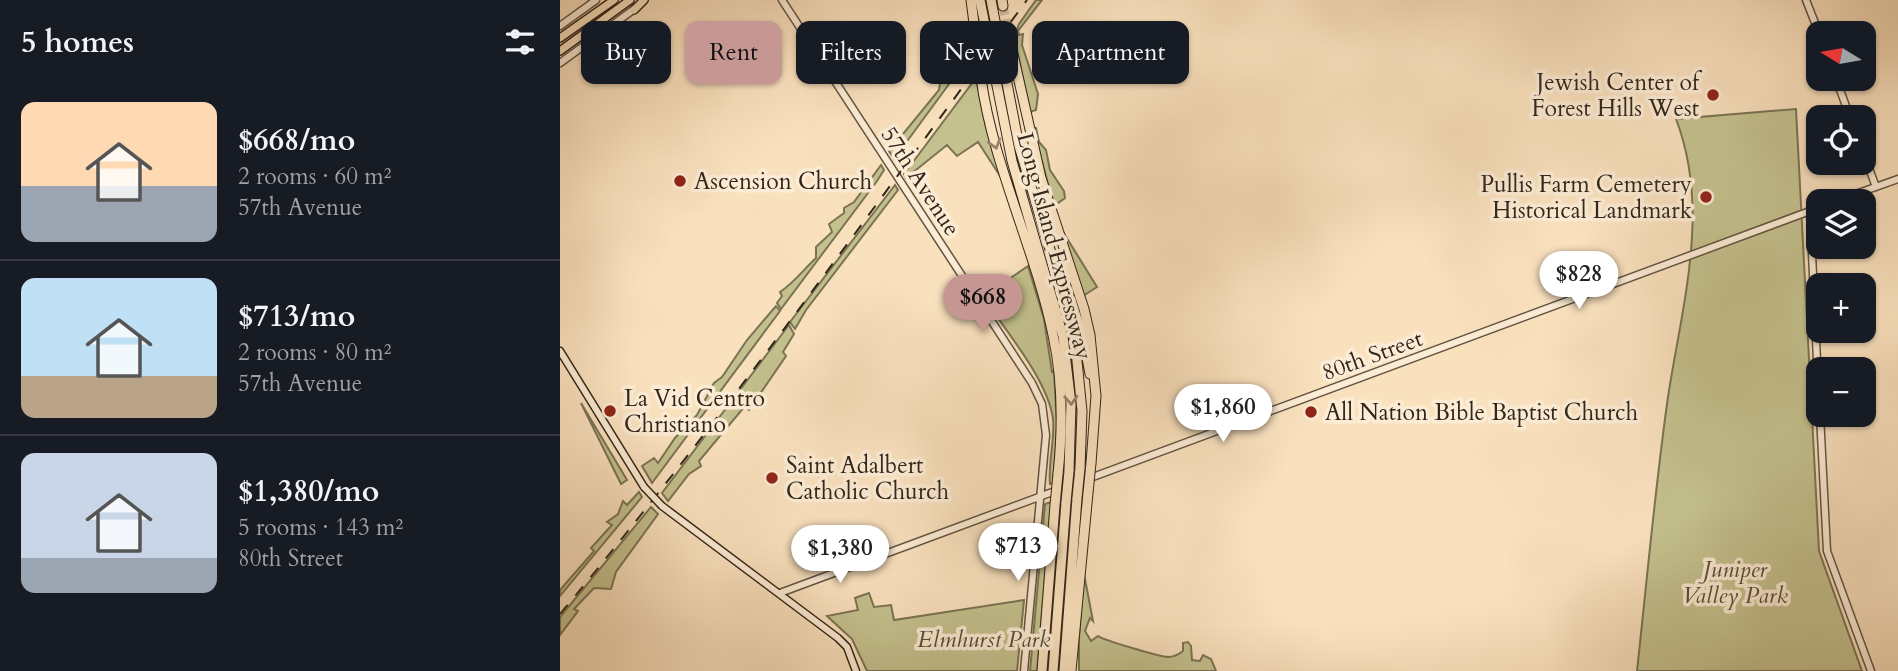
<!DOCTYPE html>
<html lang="en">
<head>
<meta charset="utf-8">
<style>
	:root { --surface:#171b24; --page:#242831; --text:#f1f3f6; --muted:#9ea1a6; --line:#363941; --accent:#c59692 }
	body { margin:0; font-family:Cardo,serif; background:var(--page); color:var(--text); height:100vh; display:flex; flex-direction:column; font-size:26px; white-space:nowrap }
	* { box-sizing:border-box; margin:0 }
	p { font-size:23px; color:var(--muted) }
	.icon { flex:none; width:38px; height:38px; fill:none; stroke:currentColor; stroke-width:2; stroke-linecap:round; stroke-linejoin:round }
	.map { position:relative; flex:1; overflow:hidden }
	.details { display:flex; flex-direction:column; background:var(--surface); width:560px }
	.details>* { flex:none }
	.guide { position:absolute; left:21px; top:21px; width:665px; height:63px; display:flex; gap:14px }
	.needle { width:46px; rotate:281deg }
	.fabs { position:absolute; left:1246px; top:21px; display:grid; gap:14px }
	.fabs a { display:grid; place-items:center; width:70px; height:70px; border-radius:14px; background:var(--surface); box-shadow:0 2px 5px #0004; font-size:35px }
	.price { position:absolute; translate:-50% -60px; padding:0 16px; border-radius:24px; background:#fff; color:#222; font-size:23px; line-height:46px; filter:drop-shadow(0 2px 4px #0008) }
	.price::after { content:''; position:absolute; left:50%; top:42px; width:21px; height:16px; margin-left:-10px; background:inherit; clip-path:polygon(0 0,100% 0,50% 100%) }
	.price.selected { background:var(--accent); color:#111 }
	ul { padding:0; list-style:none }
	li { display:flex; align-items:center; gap:21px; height:175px; padding:0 21px }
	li+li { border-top:2px solid var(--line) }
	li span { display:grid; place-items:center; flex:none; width:196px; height:140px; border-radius:14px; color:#555 }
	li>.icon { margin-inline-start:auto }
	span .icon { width:84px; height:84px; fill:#fffc; stroke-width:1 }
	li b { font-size:30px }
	h2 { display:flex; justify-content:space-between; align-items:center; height:84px; padding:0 21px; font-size:30px }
	.chip { padding:0 24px; border-radius:14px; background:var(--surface); box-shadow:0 2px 5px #0004; font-size:24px; line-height:63px }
	.chip.selected { background:var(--accent); color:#111 }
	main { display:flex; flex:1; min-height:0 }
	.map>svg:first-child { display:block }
</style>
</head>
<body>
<main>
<section class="details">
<h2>5 homes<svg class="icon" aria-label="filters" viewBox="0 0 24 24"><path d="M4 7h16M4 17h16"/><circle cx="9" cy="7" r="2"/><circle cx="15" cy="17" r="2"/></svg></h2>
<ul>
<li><span style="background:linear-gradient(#ffd9b3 60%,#9aa5b1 0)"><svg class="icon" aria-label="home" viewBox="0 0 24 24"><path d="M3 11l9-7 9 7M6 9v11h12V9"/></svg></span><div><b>$668/mo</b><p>2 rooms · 60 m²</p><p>57th Avenue</p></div></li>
<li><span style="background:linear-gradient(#bfe0f5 70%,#b9a48a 0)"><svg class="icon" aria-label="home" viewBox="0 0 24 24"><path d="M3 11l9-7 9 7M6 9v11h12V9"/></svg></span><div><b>$713/mo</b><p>2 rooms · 80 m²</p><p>57th Avenue</p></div></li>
<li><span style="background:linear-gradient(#c9d6e8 75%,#9aa5b1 0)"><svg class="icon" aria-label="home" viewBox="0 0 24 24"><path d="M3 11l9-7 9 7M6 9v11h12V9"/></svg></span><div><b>$1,380/mo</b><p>5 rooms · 143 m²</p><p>80th Street</p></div></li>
</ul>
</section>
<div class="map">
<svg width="1338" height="671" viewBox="0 0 1338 671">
	<rect width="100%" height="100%" fill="#fae1be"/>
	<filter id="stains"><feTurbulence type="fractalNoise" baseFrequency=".00286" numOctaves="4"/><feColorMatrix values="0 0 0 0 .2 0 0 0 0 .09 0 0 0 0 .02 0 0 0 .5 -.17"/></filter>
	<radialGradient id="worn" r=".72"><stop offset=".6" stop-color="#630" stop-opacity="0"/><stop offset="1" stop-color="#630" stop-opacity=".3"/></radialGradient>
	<!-- green -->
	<path fill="#c4c18e" stroke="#7a7354" stroke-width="2" d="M 476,0 L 482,0 L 458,31 L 459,35 L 463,34 L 462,45 L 478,94 L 476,110 L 470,112 L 455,40 L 453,40 L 459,24 Z
		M 410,34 L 412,39 L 422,39 L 334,159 L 329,151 L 379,90 C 381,79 378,87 385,80 C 393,73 396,60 396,51 L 402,51 L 408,46 Z
		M 416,78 L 426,127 L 442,179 L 418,142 L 397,156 L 387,145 L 346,178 L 344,174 Z
		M 1236,109 L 1259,551 L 1302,671 L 1077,671 C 1087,580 1095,488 1108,397 C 1122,305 1151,210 1116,119 Z
		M 473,128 L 476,128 L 479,142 L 486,150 L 490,170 L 504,191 L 505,198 L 494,206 Z
		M 321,165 L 324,170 L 317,181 L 221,309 L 217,303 L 222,296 L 220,292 C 235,282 243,270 256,258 L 256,247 L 272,232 L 269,224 L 284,213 L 284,208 L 294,202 Z
		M 335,185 L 338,190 L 246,310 L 235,329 L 230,322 Z
		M 500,227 L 537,287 L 523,296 Z
		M 468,266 L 484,319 L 492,372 L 494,371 L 497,427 L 493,483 L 490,484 C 488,462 495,441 493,419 C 488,380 445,330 423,297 Z
		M 216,306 L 220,311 L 92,483 L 82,466 L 94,458 L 98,463 L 115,438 L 137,415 L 154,383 L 162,377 L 187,340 Z
		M 229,325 L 234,334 L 223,352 L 226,356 L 189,410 L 185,406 L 139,461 L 141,466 L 129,474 L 108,501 L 102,493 Z
		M 21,403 L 67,480 L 61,484 Z
		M 79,492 L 82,497 L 0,596 L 0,590 L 34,551 L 31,548 L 52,525 L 47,522 L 58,514 L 63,501 L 67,505 Z
		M 491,502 L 477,671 L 470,671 L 485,504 Z
		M 91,507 L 98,514 L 56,572 L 51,589 L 34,588 L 14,609 L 18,611 L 0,635 L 0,617 Z
		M 524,574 L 533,621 L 530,618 L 525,631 L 531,641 L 538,636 C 543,640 601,657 608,657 C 614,657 618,655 623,651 L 623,643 L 628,642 L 631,646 L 632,660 L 640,661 L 643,655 L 651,659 L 656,671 L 519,671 L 519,639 Z
		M 309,593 L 314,607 L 331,605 L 334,620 L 464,600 L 457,671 L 307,671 L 292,639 L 267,616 L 298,610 L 295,598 Z"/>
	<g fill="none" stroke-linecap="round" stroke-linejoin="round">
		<!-- motorway-tunnel -->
		<path stroke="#d2bb9d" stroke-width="9" stroke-dasharray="9 4.5" stroke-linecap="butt" d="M 443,6 L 450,41
			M 416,39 L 421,78"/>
		<!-- tertiary casing -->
		<g stroke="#625442" stroke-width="9">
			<path id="tertiary" d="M 222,0 L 472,383 L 482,404 L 486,435 L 464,671
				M 1246,0 L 1259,33
				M 0,26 L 36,0
				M 0,63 L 77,7
				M 1276,79 L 1290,117
				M 1304,155 L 1316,187
				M 1276,201 L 1338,179
				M 1250,211 L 1258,382
				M 1260,415 L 1267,551 L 1311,671
				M 220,593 L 1258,208"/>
		</g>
		<!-- secondary casing -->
		<g stroke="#302519" stroke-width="9">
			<path id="secondary" d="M 0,351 L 84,487
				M 102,506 L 278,638 L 287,647 L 296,671"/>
		</g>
		<!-- primary casing -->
		<g stroke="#302519" stroke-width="10">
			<path id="primary" d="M 74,10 L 84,0
				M 0,38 L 54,0
				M 0,51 L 70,0"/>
		</g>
		<!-- motorway casing -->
		<g stroke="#302519" stroke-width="11">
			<path id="motorway" d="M 411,0 L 416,39
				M 420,0 L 452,161 L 503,336 L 511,404 L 509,471
				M 431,0 L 459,146 L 507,306 L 515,341 L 522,411 L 520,468
				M 442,0 L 443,6
				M 450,41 L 481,178 L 524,309 L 530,335 L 536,396 L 531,463
				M 421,78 C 433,166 475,248 493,335 C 503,381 503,427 498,474
				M 511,300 L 524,342 L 530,374
				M 482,671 L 495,505
				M 493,671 L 506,502
				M 504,671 L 517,498
				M 511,671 L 528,493"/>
		</g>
		<!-- tertiary -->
		<use href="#tertiary" stroke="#fcecd5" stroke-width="6"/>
		<!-- secondary -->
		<use href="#secondary" stroke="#fcecd5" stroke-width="6"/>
		<!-- primary -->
		<use href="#primary" stroke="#fae1be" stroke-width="7"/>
		<!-- motorway -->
		<use href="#motorway" stroke="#fae1be" stroke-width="9"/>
		<!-- rail -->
		<path stroke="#302519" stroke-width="2" stroke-dasharray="12 12" stroke-linecap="butt" d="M 0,614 C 165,417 314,206 467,0"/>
		<!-- secondary-bridge casing -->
		<g stroke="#302519" stroke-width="9" stroke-linecap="butt">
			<path id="secondary-bridge" d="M 84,487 L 102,506"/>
		</g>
		<!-- motorway-bridge casing -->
		<g stroke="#302519" stroke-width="11" stroke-linecap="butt">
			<path id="motorway-bridge" d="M 528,493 L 531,463
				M 517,498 L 520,468
				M 506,502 L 509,471
				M 495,505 L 498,474"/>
		</g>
		<!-- secondary-bridge -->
		<use href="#secondary-bridge" stroke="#fcecd5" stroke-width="6"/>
		<!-- motorway-bridge -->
		<use href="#motorway-bridge" stroke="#fae1be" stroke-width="9"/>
	</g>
	<!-- one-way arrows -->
	<defs><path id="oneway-chevron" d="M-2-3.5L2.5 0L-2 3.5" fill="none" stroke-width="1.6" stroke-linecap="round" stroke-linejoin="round" transform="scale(1.75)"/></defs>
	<g stroke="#95836c">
		<use href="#oneway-chevron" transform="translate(435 144) rotate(73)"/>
		<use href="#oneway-chevron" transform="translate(511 400) rotate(87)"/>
	</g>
	<!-- markers -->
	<g fill="#8f2418" stroke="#fcecd5" stroke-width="2.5">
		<circle cx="1153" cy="95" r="7"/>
		<circle cx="120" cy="181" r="7"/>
		<circle cx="1146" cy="197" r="7"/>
		<circle cx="50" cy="411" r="7"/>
		<circle cx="751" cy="412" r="7"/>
		<circle cx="212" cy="478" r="7"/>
	</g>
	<g text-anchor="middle" stroke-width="7" stroke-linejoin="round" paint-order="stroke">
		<!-- poi labels -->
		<g font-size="23" fill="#302519" stroke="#fcecd5" text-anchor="start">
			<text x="1139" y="90" text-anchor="end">Jewish Center of<tspan x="1139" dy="26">Forest Hills West</tspan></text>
			<text x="134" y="189">Ascension Church</text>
			<text x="1132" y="192" text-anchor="end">Pullis Farm Cemetery<tspan x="1132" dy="26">Historical Landmark</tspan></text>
			<text x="64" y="406">La Vid Centro<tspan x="64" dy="26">Christiano</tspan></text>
			<text x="765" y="420">All Nation Bible Baptist Church</text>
			<text x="226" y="473">Saint Adalbert<tspan x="226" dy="26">Catholic Church</tspan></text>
		</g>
		<!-- street labels -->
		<g font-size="23" fill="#302519" stroke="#fcecd5">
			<text transform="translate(361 181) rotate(57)" y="8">57th Avenue</text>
			<text transform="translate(495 246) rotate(75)" y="8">Long Island Expressway</text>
			<text transform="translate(812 355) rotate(-20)" y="8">80th Street</text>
		</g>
		<!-- park labels -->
		<g font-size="23" font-style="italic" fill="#554c36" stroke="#fcecd5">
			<text x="1175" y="577">Juniper<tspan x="1175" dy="26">Valley Park</tspan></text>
			<text x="424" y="647">Elmhurst Park</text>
		</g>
	</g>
	<rect width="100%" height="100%" filter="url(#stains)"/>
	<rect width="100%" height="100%" fill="url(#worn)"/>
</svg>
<div class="fabs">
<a><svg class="needle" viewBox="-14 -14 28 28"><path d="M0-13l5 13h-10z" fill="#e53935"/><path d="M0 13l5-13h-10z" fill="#9ea1a6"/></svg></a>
<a><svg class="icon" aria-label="locate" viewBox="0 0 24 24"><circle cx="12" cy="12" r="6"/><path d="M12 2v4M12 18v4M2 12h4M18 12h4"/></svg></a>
<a><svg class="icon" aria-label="layers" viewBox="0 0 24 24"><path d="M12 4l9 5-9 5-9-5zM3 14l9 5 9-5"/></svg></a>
<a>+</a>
<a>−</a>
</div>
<b class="price" style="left:1019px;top:311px">$828</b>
<b class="price selected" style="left:423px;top:334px">$668</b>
<b class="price" style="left:663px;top:444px">$1,860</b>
<b class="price" style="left:458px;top:583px">$713</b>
<b class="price" style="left:280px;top:585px">$1,380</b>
<div class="guide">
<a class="chip">Buy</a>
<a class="chip selected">Rent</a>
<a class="chip">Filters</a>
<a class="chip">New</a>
<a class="chip">Apartment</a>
</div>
</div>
</main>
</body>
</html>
